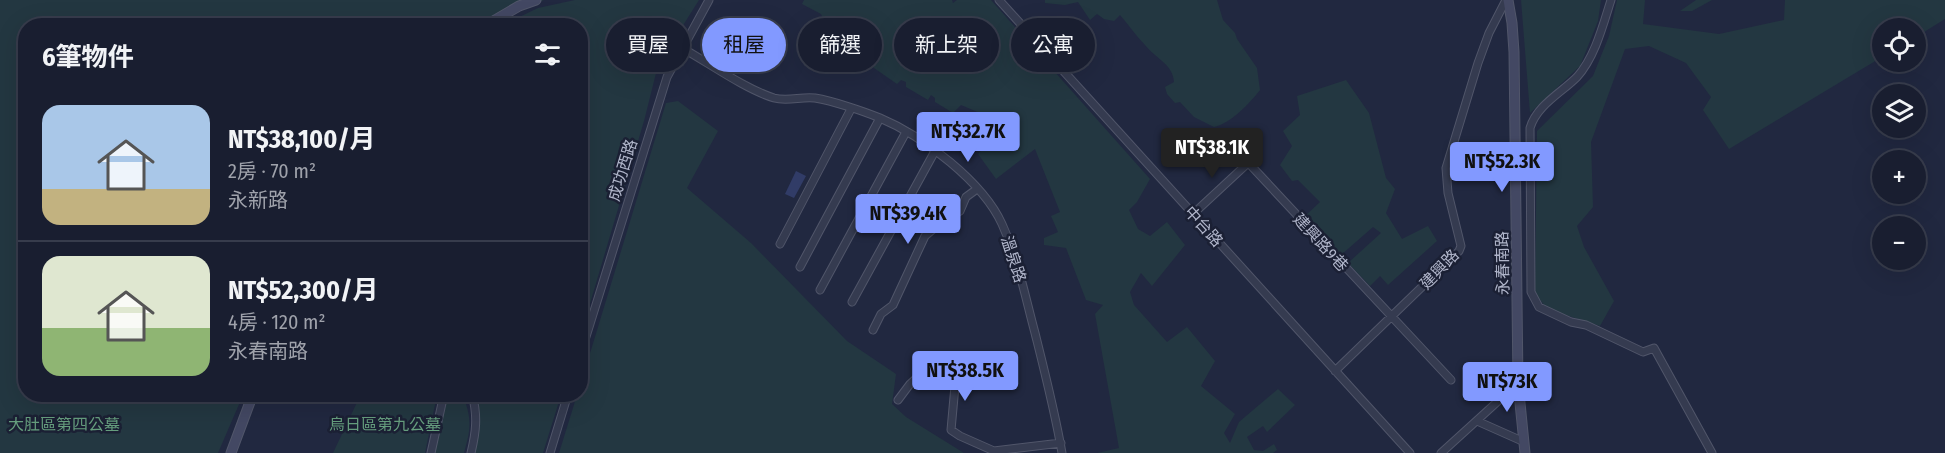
<!DOCTYPE html>
<html lang="zh-TW">
<head>
<meta charset="utf-8">
<style>
	:root { --surface:#191e30; --page:#262b3c; --text:#f1f3f6; --muted:#9fa2ab; --line:#373c4c; --accent:#8299ff }
	body { margin:0; font-family:"Fira Sans Condensed","Noto Sans TC",sans-serif; background:var(--page); color:var(--text); height:100vh; display:flex; flex-direction:column; font-size:22px; white-space:nowrap }
	* { box-sizing:border-box; margin:0 }
	p { font-size:20px; color:var(--muted) }
	.icon { flex:none; width:33px; height:33px; fill:none; stroke:currentColor; stroke-width:2; stroke-linecap:round; stroke-linejoin:round }
	.map { position:relative; flex:1; overflow:hidden }
	.side { position:absolute; left:18px; top:18px; width:570px; height:384px; display:flex; flex-direction:column; background:var(--surface); border-radius:24px; box-shadow:0 6px 24px #0002,0 0 0 2px var(--line) }
	.side>* { flex:none }
	.guide { position:absolute; left:606px; top:18px; width:570px; height:54px; display:flex; gap:12px }
	.controls { position:absolute; left:1872px; top:18px; display:grid; gap:12px }
	.controls a { display:grid; place-items:center; width:54px; height:54px; border-radius:50%; background:var(--surface); box-shadow:0 6px 24px #0002,0 0 0 2px var(--line); font-size:30px }
	.price { position:absolute; translate:-50% -51px; padding:0 14px; border-radius:6px; background:var(--accent); color:#111; font-size:20px; line-height:39px; filter:drop-shadow(0 2px 3px #0008) }
	.price::after { content:''; position:absolute; left:50%; top:36px; width:18px; height:14px; margin-left:-9px; background:inherit; clip-path:polygon(0 0,100% 0,50% 100%) }
	.price.current { background:#222; color:#fff }
	ul { padding:0; list-style:none }
	li { display:flex; align-items:center; gap:18px; height:150px; padding:0 24px }
	li+li { border-top:2px solid var(--line) }
	li span { display:grid; place-items:center; flex:none; width:168px; height:120px; border-radius:18px; color:#555 }
	li>.icon { margin-inline-start:auto }
	span .icon { width:72px; height:72px; fill:#fffc; stroke-width:1 }
	li b { font-size:26px }
	h2 { display:flex; justify-content:space-between; align-items:center; height:72px; padding:0 24px; font-size:26px }
	.tag { padding:0 21px; border-radius:27px; background:var(--surface); box-shadow:0 6px 24px #0002,0 0 0 2px var(--line); font-size:21px; line-height:54px }
	.tag.current { background:var(--accent); color:#111 }
	.map>svg:first-child { display:block }
</style>
</head>
<body>
<div class="map">
<svg width="1945" height="453" viewBox="0 0 1945 453">
	<rect width="100%" height="100%" fill="#212840"/>
	<!-- green -->
	<path fill="#233741" d="M 0,0 L 544,0 L 487,25 L 26,26 L 26,394 L 243,395 L 218,453 L 0,453 Z
		M 575,0 L 699,0 L 658,65 L 644,121 L 581,334 L 580,26 L 503,25 L 538,8 Z
		M 804,0 L 952,0 L 953,3 L 957,0 L 991,0 L 1150,179 L 1137,202 L 1129,210 L 1138,229 L 1150,236 L 1167,222 L 1185,245 L 1152,286 L 1141,273 L 1130,292 L 1134,305 L 1167,342 L 1187,327 L 1215,361 L 1201,386 L 1235,414 L 1224,433 L 1230,443 L 1239,422 L 1278,389 L 1295,405 L 1267,432 L 1263,426 L 1247,437 L 1254,450 L 1263,451 L 1274,444 L 1277,450 L 1273,453 L 1097,453 L 1119,448 L 1095,314 L 1103,305 L 1086,300 L 1066,248 L 1044,245 L 1044,238 L 1058,232 L 1051,216 L 1060,212 L 1035,149 L 996,179 L 978,154 L 1006,124 L 961,105 L 953,113 L 935,102 L 935,98 L 931,95 L 928,100 L 906,87 L 906,82 L 901,80 L 897,84 L 841,45 L 830,33 L 821,14 L 802,4 Z
		M 1045,0 L 1217,0 L 1223,20 L 1235,33 L 1237,39 L 1257,68 L 1260,90 C 1250,103 1230,124 1214,127 L 1194,117 L 1180,102 L 1175,103 L 1167,94 L 1165,87 L 1174,82 C 1173,64 1155,58 1145,45 C 1136,36 1129,25 1120,15 L 1114,21 L 1104,19 L 1097,14 L 1090,20 L 1078,2 L 1065,5 L 1045,3 Z
		M 1521,0 L 1601,0 L 1598,21 L 1580,66 L 1530,113 Z
		M 1617,0 L 1645,0 L 1643,24 L 1719,34 L 1784,20 L 1785,0 L 1945,0 L 1945,19 L 1916,37 L 1916,28 L 1882,28 L 1882,57 L 1729,149 L 1703,110 L 1711,97 L 1686,63 L 1649,46 L 1625,49 L 1591,142 L 1593,207 L 1577,226 L 1584,247 L 1614,301 L 1600,326 L 1547,309 L 1535,293 L 1537,131 L 1593,76 L 1609,36 Z
		M 1696,0 L 1712,0 L 1692,11 L 1680,11 Z
		M 1346,80 L 1369,113 L 1386,178 L 1395,189 L 1386,213 L 1402,239 L 1428,226 L 1437,241 L 1388,285 L 1380,276 L 1370,286 L 1348,263 L 1381,233 L 1373,227 L 1341,255 L 1304,217 L 1320,202 L 1298,180 L 1292,181 L 1280,165 L 1292,146 L 1283,131 L 1300,115 L 1297,96 Z
		M 678,101 L 718,131 L 687,188 L 751,243 L 847,341 L 896,374 L 892,404 L 906,417 L 964,453 L 559,453 L 577,395 L 580,394 L 581,383 L 666,103 Z
		M 361,394 L 437,395 L 425,453 L 333,453 Z
		M 445,395 L 463,395 C 472,420 471,428 464,453 L 432,453 Z
		M 471,395 L 561,395 L 543,453 L 472,453 L 479,427 Z"/>
	<!-- water -->
	<path fill="#313c67" d="M 796,171 L 806,176 L 794,198 L 785,194 Z"/>
	<g fill="none" stroke-linecap="round" stroke-linejoin="round">
		<!-- street casing -->
		<g stroke="#51566a" stroke-width="9">
			<path id="street" d="M 999,0 L 1410,453
				M 1611,0 C 1603,25 1595,57 1577,77 C 1561,93 1537,105 1530,128 L 1531,292 L 1539,307 L 1571,322 L 1586,325 L 1643,352 L 1654,348 L 1712,453
				M 682,48 C 709,63 745,89 774,98 C 788,102 802,96 815,98 C 833,101 863,111 880,118 C 923,136 983,182 1002,224 C 1018,259 1025,296 1035,333 C 1045,373 1055,412 1062,453
				M 1227,140 L 1451,380
				M 1193,214 L 1248,163
				M 780,244 L 851,109
				M 800,267 L 880,118
				M 820,290 L 906,132
				M 852,302 L 935,151
				M 873,330 L 881,314 L 893,305 L 925,236 L 938,225 L 960,211 L 966,197 L 977,189
				M 580,356 L 667,77 L 709,0
				M 1335,371 L 1459,251 L 1461,246 L 1448,193 L 1446,168 L 1478,63 L 1489,33 L 1506,0
				M 898,400 L 910,384 L 922,373 L 946,374 L 955,386 L 951,430 L 960,436 L 994,451 L 1061,443
				M 1477,421 L 1522,441
				M 431,453 L 444,394
				M 471,453 C 476,432 478,416 472,394
				M 550,453 L 568,394
				M 1441,453 L 1518,383"/>
		</g>
		<!-- secondary casing -->
		<g stroke="#51566a" stroke-width="11">
			<path id="secondary" d="M 1508,0 L 1512,23 L 1514,52 L 1518,383 L 1525,453
				M 485,26 L 519,6 L 536,0
				M 231,453 L 253,394"/>
		</g>
		<!-- street -->
		<use href="#street" stroke="#353b50" stroke-width="7"/>
		<!-- secondary -->
		<use href="#secondary" stroke="#434863" stroke-width="9"/>
	</g>
	<g text-anchor="middle" stroke-width="5" stroke-linejoin="round" paint-order="stroke">
		<!-- street labels -->
		<g font-size="16" fill="#b1b6cb" stroke="#1b2034">
			<text transform="translate(622 170) rotate(-73)" y="6">成功西路</text>
			<text transform="translate(1204 226) rotate(48)" y="6">中台路</text>
			<text transform="translate(1321 242) rotate(47)" y="6">建興路9巷</text>
			<text transform="translate(1014 259) rotate(72)" y="6">溫泉路</text>
			<text transform="translate(1502 263) rotate(-91)" y="6">永春南路</text>
			<text transform="translate(1439 269) rotate(-46)" y="6">建興路</text>
		</g>
		<!-- park labels -->
		<g font-size="16" fill="#669e7e" stroke="#1b2034">
			<text x="64" y="430">大肚區第四公墓</text>
			<text x="385" y="430">烏日區第九公墓</text>
		</g>
	</g>
</svg>
<div class="controls">
<a><svg class="icon" aria-label="locate" viewBox="0 0 24 24"><circle cx="12" cy="12" r="6"/><path d="M12 2v4M12 18v4M2 12h4M18 12h4"/></svg></a>
<a><svg class="icon" aria-label="layers" viewBox="0 0 24 24"><path d="M12 4l9 5-9 5-9-5zM3 14l9 5 9-5"/></svg></a>
<a>+</a>
<a>−</a>
</div>
<b class="price" style="left:968px;top:163px">NT$32.7K</b>
<b class="price current" style="left:1212px;top:179px">NT$38.1K</b>
<b class="price" style="left:1502px;top:193px">NT$52.3K</b>
<b class="price" style="left:908px;top:245px">NT$39.4K</b>
<b class="price" style="left:965px;top:402px">NT$38.5K</b>
<b class="price" style="left:1507px;top:413px">NT$73K</b>
<div class="guide">
<a class="tag">買屋</a>
<a class="tag current">租屋</a>
<a class="tag">篩選</a>
<a class="tag">新上架</a>
<a class="tag">公寓</a>
</div>
<section class="side">
<h2>6筆物件<svg class="icon" aria-label="filters" viewBox="0 0 24 24"><path d="M4 7h16M4 17h16"/><circle cx="9" cy="7" r="2"/><circle cx="15" cy="17" r="2"/></svg></h2>
<ul>
<li><span style="background:linear-gradient(#a9c7e8 70%,#c2b280 0)"><svg class="icon" aria-label="home" viewBox="0 0 24 24"><path d="M3 11l9-7 9 7M6 9v11h12V9"/></svg></span><div><b>NT$38,100/月</b><p>2房 · 70 m²</p><p>永新路</p></div></li>
<li><span style="background:linear-gradient(#dfe7d0 60%,#8fb573 0)"><svg class="icon" aria-label="home" viewBox="0 0 24 24"><path d="M3 11l9-7 9 7M6 9v11h12V9"/></svg></span><div><b>NT$52,300/月</b><p>4房 · 120 m²</p><p>永春南路</p></div></li>
</ul>
</section>
</div>
</body>
</html>
